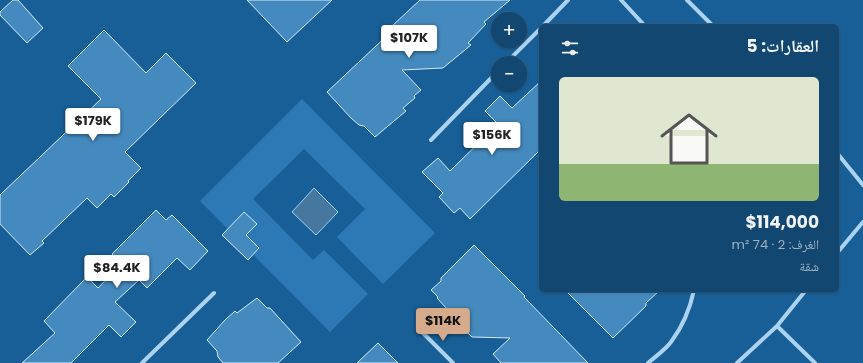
<!DOCTYPE html>
<html lang="ar">
<head>
<meta charset="utf-8">
<style>
	:root { --surface:#124771; --page:#1f5179; --text:#f1f3f6; --muted:#9cb2c3; --line:#315f84; --accent:#d6ab8b }
	body { margin:0; font-family:Poppins,"Noto Naskh Arabic",sans-serif; background:var(--page); color:var(--text); direction:rtl; height:100vh; display:flex; flex-direction:column; font-size:15px; white-space:nowrap }
	* { box-sizing:border-box; margin:0 }
	p { font-size:13px; color:var(--muted) }
	.icon { flex:none; width:22px; height:22px; fill:none; stroke:currentColor; stroke-width:2; stroke-linecap:round; stroke-linejoin:round }
	.map { position:relative; flex:1; overflow:hidden; direction:ltr }
	.sheet { position:absolute; left:539px; top:24px; width:300px; height:268px; display:flex; flex-direction:column; background:var(--surface); border-radius:6px; box-shadow:0 1px 3px #0004,0 0 0 1px var(--line); direction:rtl }
	.sheet>* { flex:none }
	.buttons { position:absolute; left:491px; top:12px; display:grid; gap:8px }
	.buttons a { display:grid; place-items:center; width:36px; height:36px; border-radius:50%; background:var(--surface); box-shadow:0 1px 3px #0004,0 0 0 1px var(--line); font-size:20px }
	.price { position:absolute; translate:-50% -34px; padding:0 9px; border-radius:4px; background:#fff; color:#222; font-size:13px; line-height:26px; filter:drop-shadow(0 1px 2px #0008) }
	.price::after { content:''; position:absolute; left:50%; top:24px; width:12px; height:9px; margin-left:-6px; background:inherit; clip-path:polygon(0 0,100% 0,50% 100%) }
	.price.on { background:var(--accent); color:#111 }
	ul { padding:0; list-style:none }
	li { display:grid; align-content:center; gap:8px; height:212px; padding:0 20px }
	li+li { border-top:1px solid var(--line) }
	li span { display:grid; place-items:center; height:124px; border-radius:6px; color:#555 }
	li>.icon { margin-inline-start:auto }
	span .icon { width:72px; height:72px; fill:#fffc; stroke-width:1 }
	li b { font-size:17px }
	h2 { display:flex; justify-content:space-between; align-items:center; height:48px; padding:0 20px; font-size:17px }
	.map>svg:first-child { display:block }
</style>
</head>
<body>
<div class="map">
<svg width="863" height="363" viewBox="0 0 863 363">
	<rect width="100%" height="100%" fill="#185f97"/>
	<!-- green -->
	<path fill="#2c79b6" d="M 302,99 L 435,233 L 383,284 L 337,237 L 365,209 L 304,149 L 253,199 L 313,260 L 324,250 L 368,294 L 330,332 L 200,201 Z"/>
	<!-- water -->
	<path fill="#46779e" stroke="#9ed0f3" d="M 314,188 L 338,212 L 316,235 L 292,212 Z"/>
	<!-- building -->
	<path fill="#458abf" stroke="#d2eafc" d="M 13,0 L 18,0 L 43,28 L 27,43 L 0,15 L 0,12 Z
		M 247,0 L 332,0 L 287,42 Z
		M 420,0 L 510,0 L 484,22 L 486,24 L 468,43 L 471,45 L 443,68 L 402,70 L 421,90 L 414,96 L 415,98 L 403,108 L 406,111 L 375,137 L 364,126 L 359,125 L 351,118 L 327,92 L 394,29 L 392,26 Z
		M 104,30 L 146,73 L 166,53 L 196,83 L 125,152 L 141,168 L 128,181 L 129,182 L 114,197 L 111,194 L 97,208 L 87,198 L 42,241 L 44,243 L 30,255 L 0,224 L 0,195 L 101,99 L 68,66 Z
		M 541,81 L 541,149 L 470,219 L 460,208 L 454,213 L 439,197 L 443,193 L 422,172 L 438,158 L 450,171 L 498,124 L 485,111 L 500,96 L 512,108 Z
		M 156,210 L 166,220 L 172,215 L 208,251 L 190,270 L 177,258 L 147,288 L 139,280 L 115,302 L 136,322 L 121,337 L 109,325 L 71,363 L 22,363 L 55,333 L 44,321 L 87,277 L 98,288 L 122,263 L 112,254 Z
		M 244,212 L 257,224 L 246,235 L 259,248 L 248,260 L 222,235 Z
		M 474,245 L 525,296 L 524,297 L 588,363 L 501,363 L 493,354 L 510,338 L 472,337 L 445,312 L 448,310 L 437,298 L 438,297 L 431,290 L 441,281 L 441,278 Z
		M 565,290 L 660,290 L 646,303 L 646,306 L 613,338 Z
		M 257,298 L 267,308 L 270,308 L 301,342 L 278,363 L 223,363 L 218,357 L 217,351 L 207,340 L 225,320 L 235,311 L 237,313 Z
		M 378,343 L 398,363 L 357,363 Z"/>
	<g fill="none" stroke-linecap="round" stroke-linejoin="round">
		<!-- minor -->
		<path stroke="#abd3f1" stroke-width="4" d="M 621,0 L 645,26
			M 687,0 L 713,26
			M 543,26 L 568,0
			M 506,63 L 541,28
			M 431,140 L 498,71
			M 837,153 L 863,185
			M 837,253 L 863,222
			M 777,326 L 815,363
			M 422,332 L 453,363
			M 142,363 L 214,293
			M 648,363 C 656,356 665,350 671,342 C 683,326 690,309 694,290
			M 737,363 L 777,326 L 806,290"/>
	</g>
</svg>
<div class="buttons">
<a>+</a>
<a>−</a>
</div>
<b class="price" style="left:409px;top:59px">$107K</b>
<b class="price" style="left:93px;top:142px">$179K</b>
<b class="price" style="left:492px;top:156px">$156K</b>
<b class="price" style="left:117px;top:289px">$84.4K</b>
<b class="price on" style="left:443px;top:342px">$114K</b>
<section class="sheet">
<h2>العقارات: 5<svg class="icon" aria-label="filters" viewBox="0 0 24 24"><path d="M4 7h16M4 17h16"/><circle cx="9" cy="7" r="2"/><circle cx="15" cy="17" r="2"/></svg></h2>
<ul>
<li><span style="background:linear-gradient(#dfe7d0 70%,#8fb573 0)"><svg class="icon" aria-label="home" viewBox="0 0 24 24"><path d="M3 11l9-7 9 7M6 9v11h12V9"/></svg></span><div><b>$114,000</b><p>الغرف: 2 · 74 m²</p><p>شقة</p></div></li>
</ul>
</section>
</div>
</body>
</html>
